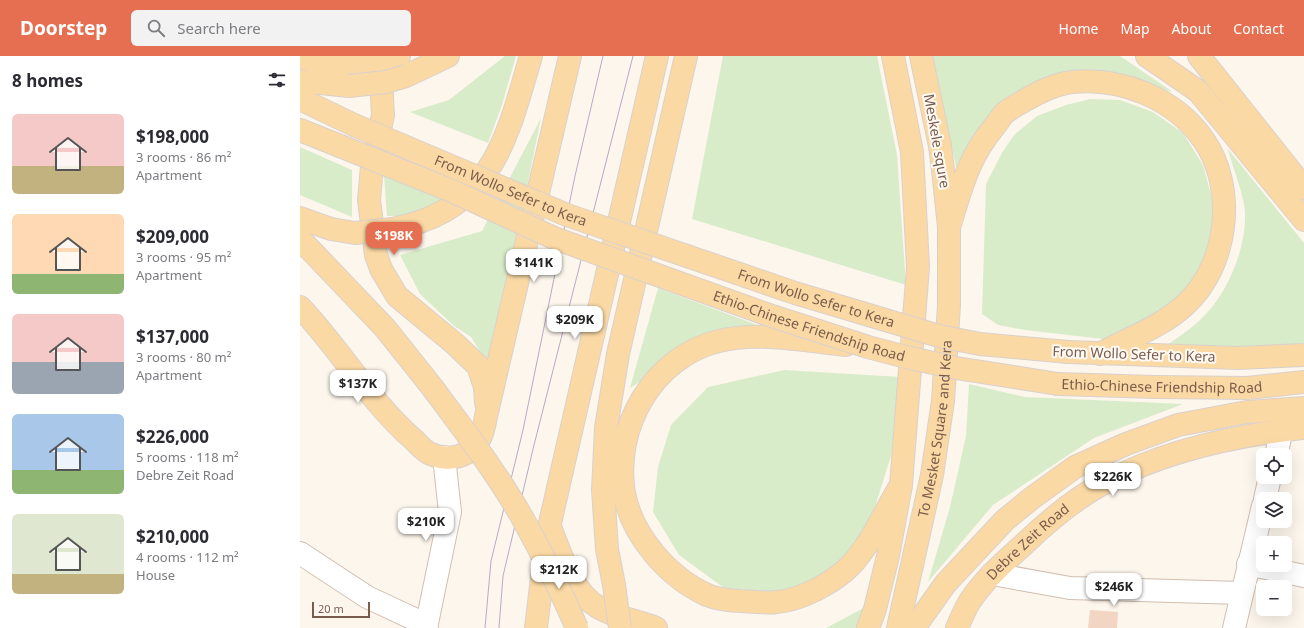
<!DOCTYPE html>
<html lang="en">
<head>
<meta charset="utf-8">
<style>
	:root { --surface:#fff; --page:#f2f2f3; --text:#2b2b33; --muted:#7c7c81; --accent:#e76f51 }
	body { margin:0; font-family:"Noto Sans",sans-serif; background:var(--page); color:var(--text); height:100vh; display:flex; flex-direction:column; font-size:15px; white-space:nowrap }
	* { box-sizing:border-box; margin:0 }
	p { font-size:13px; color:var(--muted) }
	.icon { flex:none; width:22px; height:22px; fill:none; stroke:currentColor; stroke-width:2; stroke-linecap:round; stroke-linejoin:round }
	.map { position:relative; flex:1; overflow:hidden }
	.panel { display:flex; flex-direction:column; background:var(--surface); width:300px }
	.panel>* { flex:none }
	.tools { position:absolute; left:956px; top:392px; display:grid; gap:8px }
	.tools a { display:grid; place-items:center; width:36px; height:36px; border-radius:6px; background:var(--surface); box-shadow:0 4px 16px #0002; font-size:20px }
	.scale { position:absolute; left:12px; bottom:10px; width:58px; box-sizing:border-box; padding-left:4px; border:2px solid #7a5c4d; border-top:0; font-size:11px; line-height:14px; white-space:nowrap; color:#7a5c4d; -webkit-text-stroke:3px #fffaf3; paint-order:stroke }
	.price { position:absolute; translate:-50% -34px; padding:0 9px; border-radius:8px; background:#fff; color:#222; font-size:13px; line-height:26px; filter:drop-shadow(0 1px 2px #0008) }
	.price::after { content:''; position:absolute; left:50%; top:24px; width:12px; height:9px; margin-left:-6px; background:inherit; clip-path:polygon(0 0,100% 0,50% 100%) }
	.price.current { background:var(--accent); color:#fff }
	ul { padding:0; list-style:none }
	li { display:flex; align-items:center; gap:12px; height:100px; padding:0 12px }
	li span { display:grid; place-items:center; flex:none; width:112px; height:80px; border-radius:6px; color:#555 }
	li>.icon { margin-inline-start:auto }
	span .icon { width:48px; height:48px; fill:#fffc; stroke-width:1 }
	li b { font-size:17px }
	h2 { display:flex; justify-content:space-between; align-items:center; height:48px; padding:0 12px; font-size:17px }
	header { display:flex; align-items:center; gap:24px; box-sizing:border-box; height:56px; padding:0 20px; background:var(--accent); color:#fff }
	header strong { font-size:19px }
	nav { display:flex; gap:22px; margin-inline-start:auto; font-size:14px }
	.search { width:280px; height:36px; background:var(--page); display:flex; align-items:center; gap:10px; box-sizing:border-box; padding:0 14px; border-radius:6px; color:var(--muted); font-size:15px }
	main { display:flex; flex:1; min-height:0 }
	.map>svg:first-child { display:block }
</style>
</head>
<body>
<header>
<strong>Doorstep</strong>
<div class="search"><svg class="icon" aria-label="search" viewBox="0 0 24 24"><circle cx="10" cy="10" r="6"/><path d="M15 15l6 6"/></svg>Search here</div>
<nav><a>Home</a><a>Map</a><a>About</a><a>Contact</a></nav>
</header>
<main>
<section class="panel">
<h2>8 homes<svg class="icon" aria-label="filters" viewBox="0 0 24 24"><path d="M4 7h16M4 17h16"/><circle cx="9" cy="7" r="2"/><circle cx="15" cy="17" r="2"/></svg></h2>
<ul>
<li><span style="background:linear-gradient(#f6c9c9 65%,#c2b280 0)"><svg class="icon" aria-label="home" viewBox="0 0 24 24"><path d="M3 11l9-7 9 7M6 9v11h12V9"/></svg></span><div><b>$198,000</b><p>3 rooms · 86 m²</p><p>Apartment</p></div></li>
<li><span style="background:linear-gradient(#ffd9b3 75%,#8fb573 0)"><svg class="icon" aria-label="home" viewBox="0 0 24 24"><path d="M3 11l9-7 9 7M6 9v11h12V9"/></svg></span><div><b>$209,000</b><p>3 rooms · 95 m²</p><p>Apartment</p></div></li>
<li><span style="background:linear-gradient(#f6c9c9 60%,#9aa5b1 0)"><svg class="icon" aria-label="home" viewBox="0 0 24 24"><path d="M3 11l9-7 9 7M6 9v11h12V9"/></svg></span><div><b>$137,000</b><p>3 rooms · 80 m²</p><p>Apartment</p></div></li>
<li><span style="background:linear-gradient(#a9c7e8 70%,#8fb573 0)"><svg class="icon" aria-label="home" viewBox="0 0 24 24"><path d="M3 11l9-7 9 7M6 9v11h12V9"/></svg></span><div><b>$226,000</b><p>5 rooms · 118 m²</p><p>Debre Zeit Road</p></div></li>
<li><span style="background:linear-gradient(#dfe7d0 75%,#c2b280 0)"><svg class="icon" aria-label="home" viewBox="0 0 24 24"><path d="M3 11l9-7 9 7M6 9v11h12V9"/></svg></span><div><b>$210,000</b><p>4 rooms · 112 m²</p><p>House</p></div></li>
</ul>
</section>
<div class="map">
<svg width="1004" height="572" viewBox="0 0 1004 572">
	<rect width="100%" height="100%" fill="#fdf6ec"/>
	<!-- green -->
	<path fill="#d8ecc9" d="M 205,0 L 216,0 L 202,49 L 188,87 L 110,56 L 149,44 Z
		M 423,0 L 577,0 L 597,99 L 606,229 L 392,163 Z
		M 633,0 L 820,0 L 873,36 L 819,22 L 759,22 L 657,116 Z
		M 790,43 L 820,44 L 853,56 L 883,77 L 903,109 L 913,146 L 915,174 L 897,231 L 834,281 L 803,283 L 725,274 L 698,269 L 682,258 L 686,128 L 703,95 L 715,78 L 737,60 L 766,49 Z
		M 241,62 L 216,186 L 200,248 L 190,312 L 171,281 L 154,270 L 120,238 L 100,199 L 182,175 Z
		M 0,91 L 52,114 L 52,161 L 0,139 Z
		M 928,93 L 1004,187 L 1004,294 L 863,292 C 875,283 888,275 899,265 C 927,240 947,192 945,155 C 944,139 932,110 928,93 Z
		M 84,120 L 146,144 L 102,160 L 87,160 Z
		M 358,232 L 471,274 L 397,290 L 330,332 Z
		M 484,314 L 601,321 L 591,400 L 569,470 L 538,512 L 490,537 L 424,532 L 379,499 L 353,456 L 358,411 L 371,369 L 408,331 Z
		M 669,328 L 725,341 L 883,348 L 794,382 L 693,449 L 628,526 L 650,451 L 666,380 Z
		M 575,546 L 565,572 L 526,572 Z"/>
	<!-- building -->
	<path fill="#f3d5c3" d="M 790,554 L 818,556 L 817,572 L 788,572 Z"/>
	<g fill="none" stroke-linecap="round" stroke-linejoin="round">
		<!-- minor casing -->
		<g stroke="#d1beb0" stroke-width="24">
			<path id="minor" d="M 976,399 L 982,374
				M 965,443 L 970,421
				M 0,497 L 67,541 L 127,569
				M 948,508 L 1004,520
				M 692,518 L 770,532 L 941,537
				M 126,572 L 150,456 L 144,401
				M 934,572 L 963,450"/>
		</g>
		<!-- major casing -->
		<g stroke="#dad1cd" stroke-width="24">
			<g id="major">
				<path d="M 847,0 L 898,35 L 1004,164"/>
				<path d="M 899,0 L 1004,132"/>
				<path d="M 0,1 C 33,12 67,10 99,0"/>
				<path d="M 80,6 L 83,59 L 72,110 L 69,144 L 76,199 L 81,213 L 97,240 L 155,288 L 178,310 L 185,331 L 186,347"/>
				<path d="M 106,20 L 148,0"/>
				<path d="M 0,25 L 49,30"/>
				<path d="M 0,43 L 54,69"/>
				<path d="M 0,74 L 40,90"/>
				<path d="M 0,162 L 31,173 L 55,177"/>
				<path d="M 649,171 C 661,133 668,102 694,71 C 698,66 701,60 706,56 C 711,52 717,49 722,46 C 737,37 755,28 772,26 C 821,21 874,42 903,83 C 937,131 929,209 885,249 C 861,271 829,282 800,298"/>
				<path d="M 93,173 C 102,170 113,169 122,165 C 197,139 211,67 231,0"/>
				<path d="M 0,183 L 85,272 L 132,331"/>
				<path d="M 0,251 C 40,293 70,346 114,384 C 119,389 125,396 131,398 C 149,406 171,401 180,382 C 184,375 185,364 187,356 L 270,0"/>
				<path d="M 546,289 C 507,285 457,275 419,285 C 353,301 313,371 324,437 C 332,480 368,521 407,539 C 421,545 440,545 456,546 C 463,546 470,547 477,546 C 501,544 533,527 550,510 C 572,487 584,456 601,429"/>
				<path d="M 768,296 L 938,302 L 1004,299"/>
				<path id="s1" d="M 758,328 L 855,331 L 947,332 L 1004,326"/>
				<path d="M 250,471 C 261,498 272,536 298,551 C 315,562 337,564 356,572"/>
				<path d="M 314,529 L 307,493 L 303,434 L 306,372 L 318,298 L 386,0"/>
				<path d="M 236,572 L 247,480 L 357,0"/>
				<path d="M 568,572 L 575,553 L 588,500 L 601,429 L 618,211 L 612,96 L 593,0"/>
				<path id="s2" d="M 598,572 L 632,419 L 643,345 L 649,249 L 649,171 L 643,114 L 640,90 L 621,0"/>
				<path d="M 614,572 L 646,527 L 705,464 L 732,442 L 775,411 L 826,388 L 878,369 L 947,356 L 1004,352"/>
				<path id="s3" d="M 657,572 C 661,563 665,553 670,545 C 684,524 703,507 722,490 C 747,466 775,442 806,426 C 864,395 938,379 1004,372"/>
			</g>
		</g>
		<!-- minor -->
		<use href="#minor" stroke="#fff" stroke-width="22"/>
		<!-- major -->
		<use href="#major" stroke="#fbd9a5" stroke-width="22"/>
		<!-- tram -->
		<path stroke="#b9a8c9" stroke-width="1" d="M 185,572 L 191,505 L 223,374 L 275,120 L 303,0
			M 199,572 L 203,520 L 234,389 L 333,0"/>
		<!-- major-bridge casing -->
		<g stroke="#dad1cd" stroke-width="24" stroke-linecap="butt">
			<g id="major-bridge">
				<path d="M 49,30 L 86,26 L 106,20"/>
				<path id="s4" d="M 54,69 L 267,159 L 495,237 L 639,280 L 680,288 L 768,296"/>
				<path id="s5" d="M 40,90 L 152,135 L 254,182 L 472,260 L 568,291 L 606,301 L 656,312 L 758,328"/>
				<path d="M 55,177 L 93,173"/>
				<path d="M 132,331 C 164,374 197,417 223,463 C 243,499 261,535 277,572"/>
				<path d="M 314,529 L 320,572"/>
			</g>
		</g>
		<!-- major-bridge -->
		<use href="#major-bridge" stroke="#fbd9a5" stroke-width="22"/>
	</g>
	<g text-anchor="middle" stroke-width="4" stroke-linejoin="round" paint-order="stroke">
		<!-- street labels -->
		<g font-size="14" fill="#7a5c4d" stroke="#fffaf3">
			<text transform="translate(637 85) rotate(80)" y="5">Meskele squre</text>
			<text dy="5" stroke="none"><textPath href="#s4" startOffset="170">From Wollo Sefer to Kera</textPath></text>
			<text dy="5" stroke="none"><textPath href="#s4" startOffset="494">From Wollo Sefer to Kera</textPath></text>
			<text dy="5" stroke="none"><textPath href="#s5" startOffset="503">Ethio-Chinese Friendship Road</textPath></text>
			<text transform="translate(834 298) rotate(2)" y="5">From Wollo Sefer to Kera</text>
			<text dy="5" stroke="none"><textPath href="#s1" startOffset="104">Ethio-Chinese Friendship Road</textPath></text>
			<text dy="5" stroke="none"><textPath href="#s2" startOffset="203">To Mesket Square and Kera</textPath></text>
			<text dy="5" stroke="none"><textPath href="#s3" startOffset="113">Debre Zeit Road</textPath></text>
		</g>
	</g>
</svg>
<div class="tools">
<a><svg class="icon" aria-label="locate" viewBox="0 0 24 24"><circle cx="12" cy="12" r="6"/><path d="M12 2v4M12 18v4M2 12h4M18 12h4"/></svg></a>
<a><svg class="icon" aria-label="layers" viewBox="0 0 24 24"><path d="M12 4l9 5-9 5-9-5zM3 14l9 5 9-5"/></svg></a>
<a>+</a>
<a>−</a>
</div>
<div class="scale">20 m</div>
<b class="price current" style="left:94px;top:200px">$198K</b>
<b class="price" style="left:234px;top:227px">$141K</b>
<b class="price" style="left:275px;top:284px">$209K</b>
<b class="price" style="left:58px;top:348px">$137K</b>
<b class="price" style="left:813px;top:441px">$226K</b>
<b class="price" style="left:126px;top:486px">$210K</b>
<b class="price" style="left:259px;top:534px">$212K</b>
<b class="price" style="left:814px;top:551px">$246K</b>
</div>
</main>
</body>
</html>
